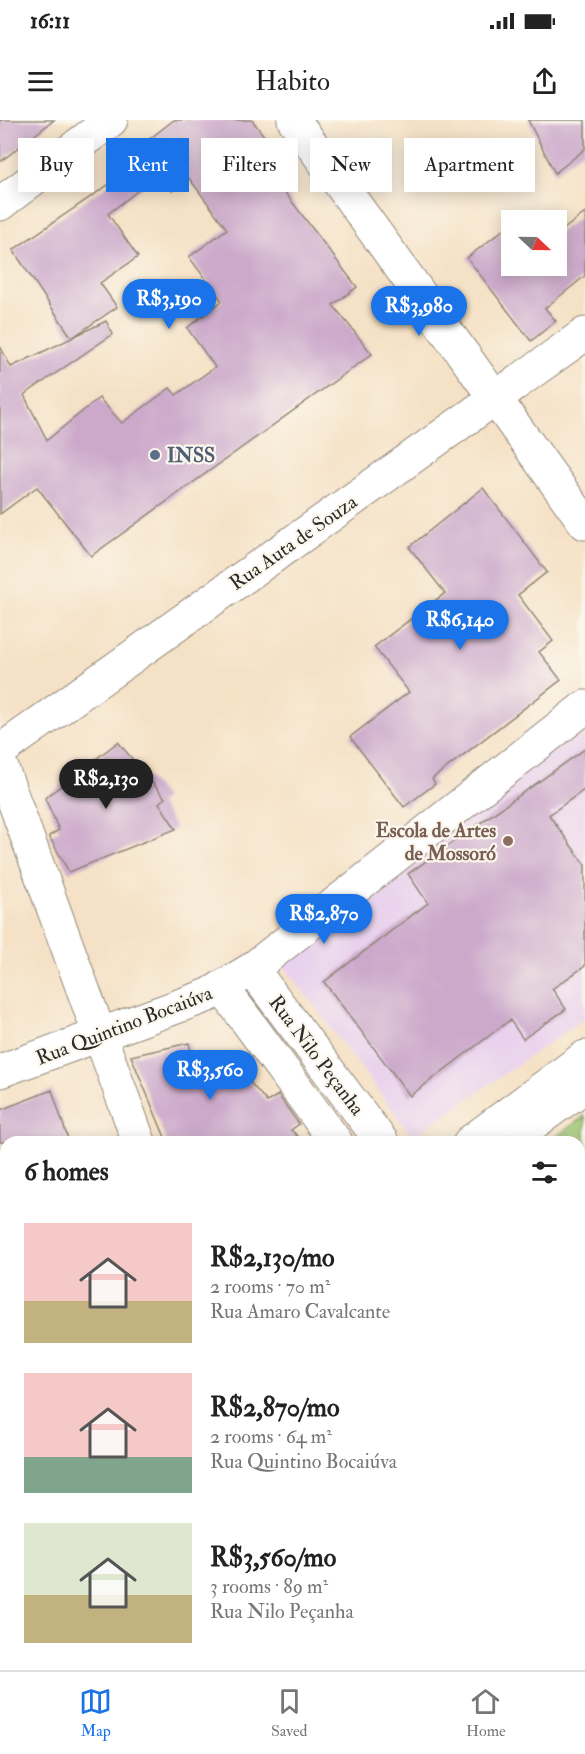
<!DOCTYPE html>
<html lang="en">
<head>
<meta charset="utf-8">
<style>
	:root { --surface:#fff; --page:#f6f6f6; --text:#222; --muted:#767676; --line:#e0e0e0; --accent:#1a73e8 }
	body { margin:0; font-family:"IM FELL Double Pica",serif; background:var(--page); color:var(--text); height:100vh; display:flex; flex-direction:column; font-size:22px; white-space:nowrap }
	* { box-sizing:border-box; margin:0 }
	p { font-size:20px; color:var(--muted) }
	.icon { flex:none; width:33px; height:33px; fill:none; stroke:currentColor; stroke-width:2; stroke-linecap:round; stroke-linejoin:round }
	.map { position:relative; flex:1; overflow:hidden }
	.drawer { position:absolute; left:0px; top:1016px; width:585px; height:536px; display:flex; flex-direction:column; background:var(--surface); border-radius:18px 18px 0 0; box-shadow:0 3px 15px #0003 }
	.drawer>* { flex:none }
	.guide { position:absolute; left:18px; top:18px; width:549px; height:54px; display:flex; gap:12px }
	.needle { width:39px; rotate:112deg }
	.controls { position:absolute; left:501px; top:90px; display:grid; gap:12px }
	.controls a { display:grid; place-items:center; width:66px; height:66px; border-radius:0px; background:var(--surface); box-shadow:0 3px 15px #0003; font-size:30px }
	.price { position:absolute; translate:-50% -51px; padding:0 14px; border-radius:21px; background:var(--accent); color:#fff; font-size:20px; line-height:39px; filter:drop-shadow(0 2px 3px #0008) }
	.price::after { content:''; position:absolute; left:50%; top:36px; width:18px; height:14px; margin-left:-9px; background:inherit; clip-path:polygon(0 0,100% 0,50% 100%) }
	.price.current { background:#222; color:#fff }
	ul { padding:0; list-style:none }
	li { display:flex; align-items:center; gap:18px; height:150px; padding:0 24px }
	li span { display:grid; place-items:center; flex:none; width:168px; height:120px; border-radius:0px; color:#555 }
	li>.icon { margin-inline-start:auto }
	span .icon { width:72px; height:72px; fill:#fffc; stroke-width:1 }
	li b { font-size:26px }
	h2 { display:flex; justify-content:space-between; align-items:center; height:72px; padding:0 24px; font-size:26px }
	.chip { padding:0 21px; border-radius:0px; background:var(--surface); box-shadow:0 3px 15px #0003; font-size:21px; line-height:54px }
	.chip.current { background:var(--accent); color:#fff }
	.status { display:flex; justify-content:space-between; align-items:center; height:42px; padding:0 30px; background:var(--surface); direction:ltr }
	.status svg { height:16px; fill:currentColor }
	header { display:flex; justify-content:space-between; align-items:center; height:78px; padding:0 24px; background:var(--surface); font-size:27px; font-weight:600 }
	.tab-bar { display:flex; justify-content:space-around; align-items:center; height:84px; border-top:2px solid var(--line); background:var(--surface); font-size:16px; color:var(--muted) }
	.tab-bar a { display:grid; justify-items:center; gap:3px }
	.tab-bar .current { color:var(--accent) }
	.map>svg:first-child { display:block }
</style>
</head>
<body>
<div class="status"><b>16:11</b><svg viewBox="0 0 49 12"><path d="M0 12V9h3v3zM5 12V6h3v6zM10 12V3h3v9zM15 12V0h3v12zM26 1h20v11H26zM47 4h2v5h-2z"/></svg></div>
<header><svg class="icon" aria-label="menu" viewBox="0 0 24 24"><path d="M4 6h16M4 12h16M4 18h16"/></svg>Habito<svg class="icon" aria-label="share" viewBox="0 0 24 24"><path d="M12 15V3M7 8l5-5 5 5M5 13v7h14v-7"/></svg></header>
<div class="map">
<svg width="585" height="1550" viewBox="0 0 585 1550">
	<defs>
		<pattern id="park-tufts" width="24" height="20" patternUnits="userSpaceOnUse" patternTransform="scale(1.5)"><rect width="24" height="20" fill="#a0c975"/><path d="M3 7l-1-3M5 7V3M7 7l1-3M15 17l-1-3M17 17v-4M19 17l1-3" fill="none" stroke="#83a360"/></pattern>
	</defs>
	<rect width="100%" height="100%" fill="#fbf7ec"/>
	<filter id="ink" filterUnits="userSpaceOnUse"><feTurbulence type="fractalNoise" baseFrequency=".0167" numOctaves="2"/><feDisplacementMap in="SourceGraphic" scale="12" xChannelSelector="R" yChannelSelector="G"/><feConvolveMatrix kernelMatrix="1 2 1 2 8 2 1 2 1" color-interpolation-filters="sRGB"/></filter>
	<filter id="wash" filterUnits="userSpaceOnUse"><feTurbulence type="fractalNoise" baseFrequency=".008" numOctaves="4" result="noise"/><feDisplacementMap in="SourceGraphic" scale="24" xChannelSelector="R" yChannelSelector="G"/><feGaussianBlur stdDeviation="1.35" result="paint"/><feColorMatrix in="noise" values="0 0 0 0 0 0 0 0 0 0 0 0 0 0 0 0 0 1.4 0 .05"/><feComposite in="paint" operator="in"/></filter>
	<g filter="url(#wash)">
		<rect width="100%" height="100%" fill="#f5e1c5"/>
		<!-- built -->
		<path fill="#e9d2ed" d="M 585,604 L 585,898 L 413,1017 L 278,838 Z"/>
		<!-- park -->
		<path fill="url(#park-tufts)" stroke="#667a50" stroke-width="1.5" d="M 585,996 L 585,1267 L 579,1259 L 579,1022 L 549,1022 Z"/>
		<g id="blocks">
			<!-- building -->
			<path fill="#cca9cb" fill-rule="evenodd" d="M 0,0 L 54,0 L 0,42 Z
				M 174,0 L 252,0 L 278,34 L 264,45 L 357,167 L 333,185 L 372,234 L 91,436 L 37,367 L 0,394 L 0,226 L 11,247 L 72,218 L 13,130 L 124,54 L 117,44 ZM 159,54 L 172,71 L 189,58 L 227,109 L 189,137 L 222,181 L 187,208 L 215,247 L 176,275 L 170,268 L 122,303 L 99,278 L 47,320 L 24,275 L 113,214 L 106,201 L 73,217 L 117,187 L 100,163 L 138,137 L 108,94 Z
				M 528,0 L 585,0 L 585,29 L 555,53 Z
				M 585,93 L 585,156 L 545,188 L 556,201 L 531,221 L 467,138 L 512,103 L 512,146 L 556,146 L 556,115 Z
				M 483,368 L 547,452 L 518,475 L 553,521 L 539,532 L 561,560 L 432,659 L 435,664 L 404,687 L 350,617 L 409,572 L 374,527 L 445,473 L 409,427 Z
				M 118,622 L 165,678 L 159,683 L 176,709 L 69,752 L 49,716 L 59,710 L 45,678 Z
				M 585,629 L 585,669 L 549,695 L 585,745 L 585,846 L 552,869 L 566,889 L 523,919 L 510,900 L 410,976 L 324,862 L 428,783 L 408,754 Z
				M 189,923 L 197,958 L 225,933 L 267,982 L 278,975 L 299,1004 L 291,1010 L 304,1022 L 167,1022 L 131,936 Z
				M 52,970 L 69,1022 L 0,1022 L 0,990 Z"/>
		</g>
	</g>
	<g filter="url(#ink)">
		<use href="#blocks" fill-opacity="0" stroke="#908678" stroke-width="1.5"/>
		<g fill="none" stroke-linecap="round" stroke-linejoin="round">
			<!-- minor casing -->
			<g stroke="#908678" stroke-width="35">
				<path id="minor" d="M 0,84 L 111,0
					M 0,631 L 585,214
					M 0,643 L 139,1022
					M 252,849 L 382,1022
					M 222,867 L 336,1022
					M 0,951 L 209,875 L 252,849 L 585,587
					M 579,1282 L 585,1290
					M 579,1350 L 585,1358
					M 221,1545 L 225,1550
					M 259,1545 L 263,1550
					M 521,1545 L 525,1550"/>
			</g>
			<!-- secondary casing -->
			<g stroke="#908678" stroke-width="35">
				<path id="secondary" d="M 294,0 L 585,403
					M 524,1010 L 585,966
					M 470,1022 L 585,937
					M 0,1361 L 6,1356
					M 0,1387 L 6,1383"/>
			</g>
			<!-- minor -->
			<use href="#minor" stroke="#fff" stroke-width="33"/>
			<!-- secondary -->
			<use href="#secondary" stroke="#fff" stroke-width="33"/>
		</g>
	</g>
	<!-- markers -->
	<circle fill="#5c6f8a" stroke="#fbf7ec" stroke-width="2" cx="155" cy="335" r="6"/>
	<circle fill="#8d6e63" stroke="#fbf7ec" stroke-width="2" cx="508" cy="721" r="6"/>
	<g text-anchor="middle" stroke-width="4.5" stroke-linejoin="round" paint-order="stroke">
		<!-- service labels -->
		<g font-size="20" font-weight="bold" fill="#4e5e75" stroke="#fbf7ec" text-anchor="start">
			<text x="167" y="342">INSS</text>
		</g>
		<!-- street labels -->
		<g font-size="20" fill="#2b2b2b" stroke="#fbf7ec">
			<text transform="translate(293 422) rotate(-35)" y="7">Rua Auta de Souza</text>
			<text transform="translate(124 905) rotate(-21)" y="7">Rua Quintino Bocaiúva</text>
			<text transform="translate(317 935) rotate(53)" y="7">Rua Nilo Peçanha</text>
		</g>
		<!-- education labels -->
		<g font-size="20" font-weight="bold" fill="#785e54" stroke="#fbf7ec" text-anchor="end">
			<text x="496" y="717">Escola de Artes<tspan x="496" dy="23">de Mossoró</tspan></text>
		</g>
	</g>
</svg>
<div class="controls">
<a><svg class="needle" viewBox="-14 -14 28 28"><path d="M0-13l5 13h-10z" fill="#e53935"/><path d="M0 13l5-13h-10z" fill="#767676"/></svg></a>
</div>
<b class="price" style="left:169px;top:210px">R$3,190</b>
<b class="price" style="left:419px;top:217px">R$3,980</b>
<b class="price" style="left:460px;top:531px">R$6,140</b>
<b class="price current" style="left:106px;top:690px">R$2,130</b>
<b class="price" style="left:324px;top:825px">R$2,870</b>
<b class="price" style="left:210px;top:981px">R$3,560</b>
<div class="guide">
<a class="chip">Buy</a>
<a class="chip current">Rent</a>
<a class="chip">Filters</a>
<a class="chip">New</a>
<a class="chip">Apartment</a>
</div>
<section class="drawer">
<h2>6 homes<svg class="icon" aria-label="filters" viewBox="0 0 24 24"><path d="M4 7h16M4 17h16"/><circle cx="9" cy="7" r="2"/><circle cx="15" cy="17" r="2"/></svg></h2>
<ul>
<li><span style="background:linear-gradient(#f6c9c9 65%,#c2b280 0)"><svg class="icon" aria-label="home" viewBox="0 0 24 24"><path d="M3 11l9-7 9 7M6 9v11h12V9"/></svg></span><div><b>R$2,130/mo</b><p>2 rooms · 70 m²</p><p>Rua Amaro Cavalcante</p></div></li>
<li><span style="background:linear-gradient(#f6c9c9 70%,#7fa58c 0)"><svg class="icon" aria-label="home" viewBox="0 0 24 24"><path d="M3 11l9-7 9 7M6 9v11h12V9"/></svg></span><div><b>R$2,870/mo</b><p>2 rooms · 64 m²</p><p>Rua Quintino Bocaiúva</p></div></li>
<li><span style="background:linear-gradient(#dfe7d0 60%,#c2b280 0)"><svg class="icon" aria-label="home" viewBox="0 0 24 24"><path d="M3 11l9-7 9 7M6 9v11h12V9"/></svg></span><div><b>R$3,560/mo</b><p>3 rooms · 89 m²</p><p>Rua Nilo Peçanha</p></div></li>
</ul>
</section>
</div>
<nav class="tab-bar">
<a class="current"><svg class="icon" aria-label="map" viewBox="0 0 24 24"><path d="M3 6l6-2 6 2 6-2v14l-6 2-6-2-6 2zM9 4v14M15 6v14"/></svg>Map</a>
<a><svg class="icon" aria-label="saved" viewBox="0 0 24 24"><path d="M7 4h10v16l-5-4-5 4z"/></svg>Saved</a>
<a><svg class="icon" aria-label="home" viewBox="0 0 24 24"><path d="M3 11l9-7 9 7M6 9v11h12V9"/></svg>Home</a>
</nav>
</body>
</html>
